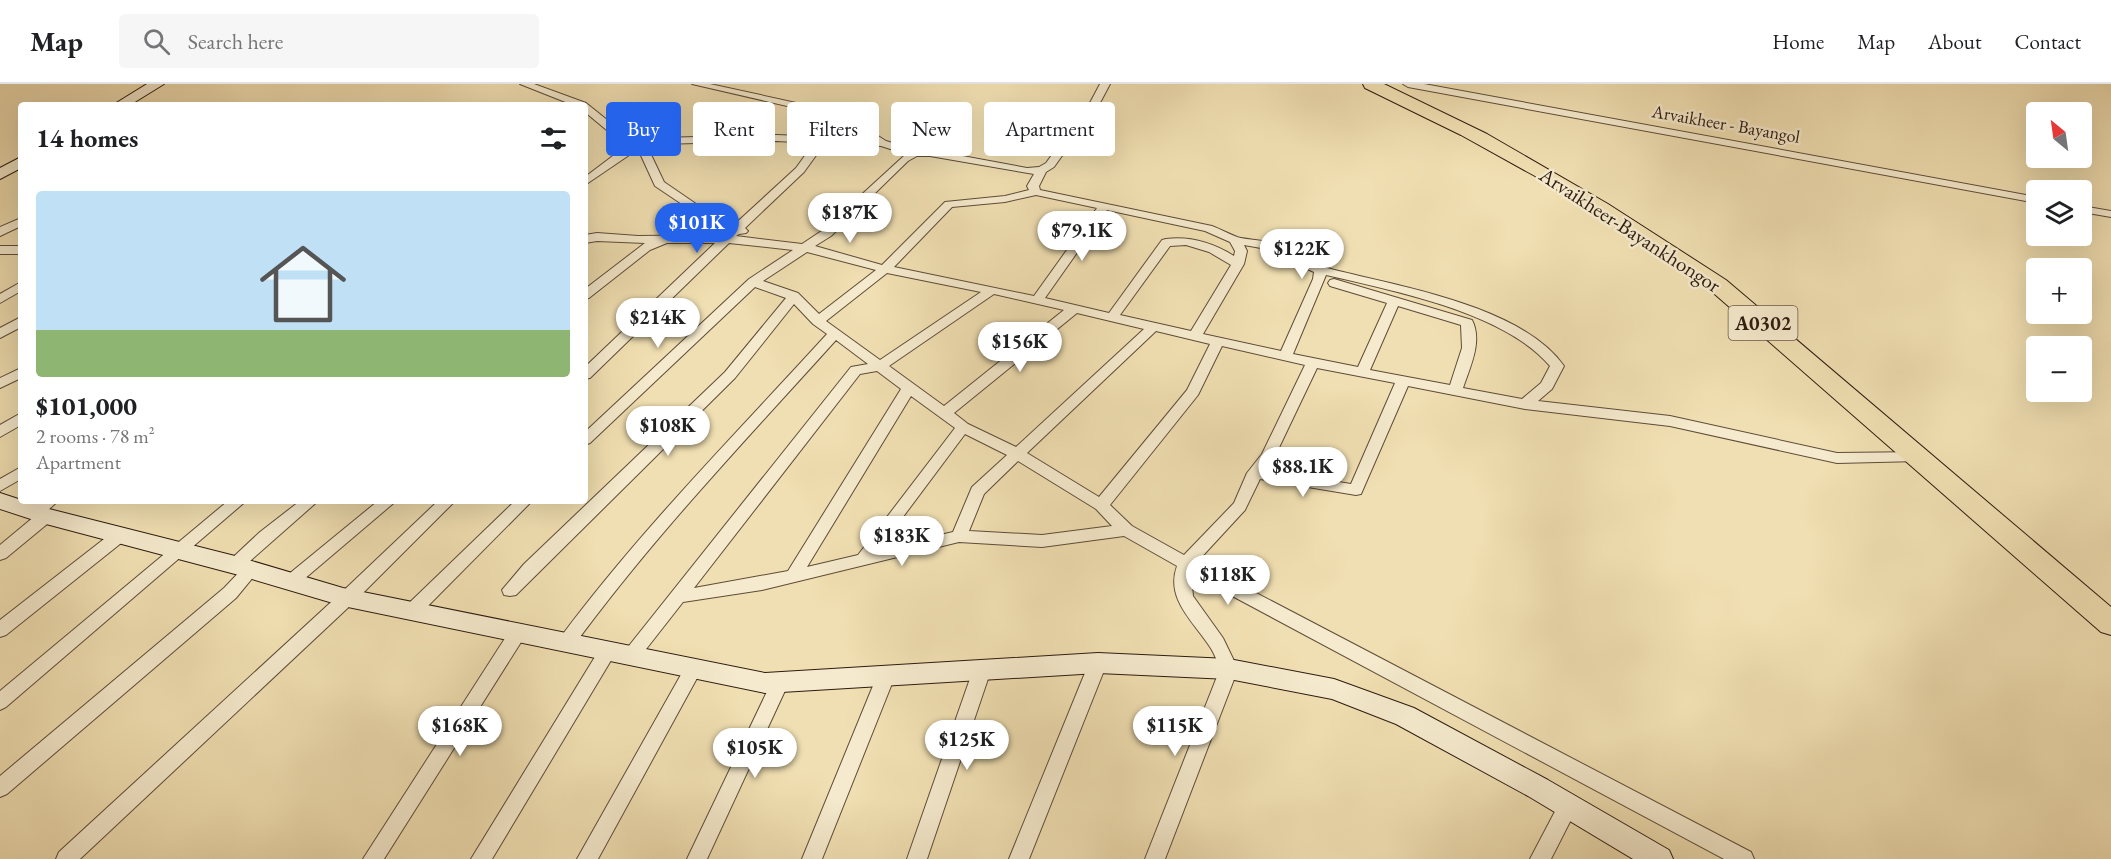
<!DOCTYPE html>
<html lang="en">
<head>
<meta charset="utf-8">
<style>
	:root { --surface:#fff; --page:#f6f6f6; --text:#202124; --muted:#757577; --line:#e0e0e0; --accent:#2563eb }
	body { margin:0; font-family:"EB Garamond",serif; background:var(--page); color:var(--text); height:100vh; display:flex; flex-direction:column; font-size:22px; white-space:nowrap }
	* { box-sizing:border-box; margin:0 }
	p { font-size:20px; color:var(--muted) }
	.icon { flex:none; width:33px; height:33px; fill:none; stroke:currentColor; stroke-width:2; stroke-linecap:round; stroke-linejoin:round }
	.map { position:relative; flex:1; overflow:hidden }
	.details { position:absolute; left:18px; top:18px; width:570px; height:402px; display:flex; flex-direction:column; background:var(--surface); border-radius:6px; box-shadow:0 6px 24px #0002 }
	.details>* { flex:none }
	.guide { position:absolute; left:606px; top:18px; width:570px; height:54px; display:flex; gap:12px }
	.needle { width:39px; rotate:331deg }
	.tools { position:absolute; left:2026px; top:18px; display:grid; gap:12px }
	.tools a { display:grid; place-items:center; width:66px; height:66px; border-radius:6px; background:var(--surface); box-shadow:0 6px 24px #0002; font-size:30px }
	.price { position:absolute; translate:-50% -51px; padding:0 14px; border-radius:21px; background:#fff; color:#222; font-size:20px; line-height:39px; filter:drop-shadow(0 2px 3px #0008) }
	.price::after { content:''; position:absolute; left:50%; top:36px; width:18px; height:14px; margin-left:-9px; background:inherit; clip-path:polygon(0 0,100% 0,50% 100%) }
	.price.selected { background:var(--accent); color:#fff }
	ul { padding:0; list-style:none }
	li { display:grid; align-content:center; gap:12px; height:318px; padding:0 18px }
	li+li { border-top:2px solid var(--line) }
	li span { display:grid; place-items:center; height:186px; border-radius:6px; color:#555 }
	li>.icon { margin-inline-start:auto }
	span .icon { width:108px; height:108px; fill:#fffc; stroke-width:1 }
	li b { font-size:26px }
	h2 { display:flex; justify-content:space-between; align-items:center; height:72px; padding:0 18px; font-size:26px }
	.chip { padding:0 21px; border-radius:6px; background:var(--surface); box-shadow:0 6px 24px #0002; font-size:21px; line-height:54px }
	.chip.selected { background:var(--accent); color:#fff }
	header { display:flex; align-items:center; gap:36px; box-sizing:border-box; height:84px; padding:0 30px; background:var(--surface); border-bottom:2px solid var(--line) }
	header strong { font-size:28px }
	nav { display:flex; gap:33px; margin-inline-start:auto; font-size:21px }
	.search { width:420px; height:54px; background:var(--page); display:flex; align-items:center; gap:15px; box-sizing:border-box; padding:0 21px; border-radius:6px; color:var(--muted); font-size:22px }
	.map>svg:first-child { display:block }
</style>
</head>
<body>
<header>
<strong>Map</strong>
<div class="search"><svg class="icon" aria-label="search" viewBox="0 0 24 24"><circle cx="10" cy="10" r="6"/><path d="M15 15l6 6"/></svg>Search here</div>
<nav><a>Home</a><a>Map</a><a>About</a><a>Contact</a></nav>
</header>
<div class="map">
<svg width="2111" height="775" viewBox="0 0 2111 775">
	<rect width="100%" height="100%" fill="#f0dfb2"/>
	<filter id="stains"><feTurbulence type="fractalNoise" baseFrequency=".00333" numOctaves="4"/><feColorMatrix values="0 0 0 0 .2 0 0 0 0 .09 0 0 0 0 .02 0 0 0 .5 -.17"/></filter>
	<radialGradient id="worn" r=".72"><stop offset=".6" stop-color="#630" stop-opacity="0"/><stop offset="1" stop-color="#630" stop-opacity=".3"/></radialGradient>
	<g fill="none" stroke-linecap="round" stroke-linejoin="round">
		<!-- street casing -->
		<g stroke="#5e4c38" stroke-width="2">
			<path id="street" d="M 520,0 L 534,0 L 586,19 L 622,48 L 659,54 L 777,51 L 869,55 L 835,33 L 692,0 L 710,0 L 842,29 L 886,57 L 916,66 L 930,66 L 1027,84 L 1039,83 L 1046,79 L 1091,17 L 1100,0 L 1110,0 L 1101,17 L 1054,83 L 1046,88 L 1039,102 L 1040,106 L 1212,142 C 1220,145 1229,150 1237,153 C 1247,156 1259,155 1269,159 C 1289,166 1307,179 1327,184 C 1396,202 1521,221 1564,282 L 1552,305 L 1538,317 L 1670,332 L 1837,369 L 1924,368 L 1926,372 L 1924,376 L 1919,377 L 1837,379 L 1670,342 L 1525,325 L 1408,302 L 1361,410 L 1356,411 L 1260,395 L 1245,426 L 1197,478 L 1751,768 L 1754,775 L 1724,775 L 1191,490 L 1193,512 L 1223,554 L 1238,585 L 1165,775 L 1145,775 L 1220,585 C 1217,578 1215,570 1210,563 C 1194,538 1165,515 1177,482 L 1124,452 L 1042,463 L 959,458 L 762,506 L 683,518 L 636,578 L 630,580 L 624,578 L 621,573 L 624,568 L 851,283 L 868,280 L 836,256 C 745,357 652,454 572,564 L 566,566 L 560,564 L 557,559 L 560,554 C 641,445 736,350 827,250 L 813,240 L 794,220 L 735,294 L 516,511 L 510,512 L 504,511 L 502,506 L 524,480 L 725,288 L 786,214 L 755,203 L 590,359 L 585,361 L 585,348 L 749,195 L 793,166 L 729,159 L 590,294 L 585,295 L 585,283 L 715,159 L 667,159 L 650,166 L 589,214 L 585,215 L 585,205 L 645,159 L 597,157 L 585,159 L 585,151 L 597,149 L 638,152 L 723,151 L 729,146 L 710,139 L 655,102 L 638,65 L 585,101 L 585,93 L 634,56 L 615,53 L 585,28 L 585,21 L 573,21 ZM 777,57 L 814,59 L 796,84 L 735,140 L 718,135 L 664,98 L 645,58 L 659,60 ZM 825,59 L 881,62 L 906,70 L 823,146 L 802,160 L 736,152 L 739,150 L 746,149 L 748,147 L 745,144 L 804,88 ZM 917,72 L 930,72 L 1034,90 L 1027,102 L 1029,106 L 1005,112 L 945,118 L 882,181 L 815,162 L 831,152 L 908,77 ZM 1036,111 L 1097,124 L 1034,212 L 894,183 L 952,123 L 1005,118 ZM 1107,126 L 1205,147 L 1230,158 L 1235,167 L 1234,172 C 1213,159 1191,152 1166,155 L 1162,156 L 1109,229 L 1045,214 ZM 1186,161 L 1209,168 L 1231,181 L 1191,247 L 1120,231 L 1170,162 ZM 1244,161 L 1261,164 L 1314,188 L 1313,195 L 1281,267 L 1203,250 L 1244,180 L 1247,167 ZM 807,168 L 876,186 L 819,230 L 798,209 L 763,197 ZM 887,189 L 981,208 L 880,276 L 826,237 ZM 1326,191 C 1394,207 1504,228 1550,282 L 1541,299 L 1522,315 L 1463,304 C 1470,283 1483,257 1472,236 L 1334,195 L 1330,196 L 1328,199 L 1330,202 L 1387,219 L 1358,283 L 1293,270 ZM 994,210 L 1064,226 L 944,322 L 889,282 ZM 1398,222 L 1461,241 L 1462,264 L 1450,301 L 1370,286 ZM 1077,229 L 1144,245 L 1016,363 L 968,340 L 954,329 ZM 1156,247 L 1210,260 L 1187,306 L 1099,413 L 1027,369 ZM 1222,262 L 1305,281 L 1262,370 L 1247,389 L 1234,419 L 1184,471 L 1132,442 L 1110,421 L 1198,311 ZM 1317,284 L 1395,299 L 1351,400 L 1266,386 L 1275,372 ZM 877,287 L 901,305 L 788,487 L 694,504 L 860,290 ZM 911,312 L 955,344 L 858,471 L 807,483 ZM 965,350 L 1007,371 L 972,403 L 953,448 L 879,465 ZM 1018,377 L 1096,425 L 1112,442 L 1042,451 L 969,447 L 984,410 Z
				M 1403,0 L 1424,0 L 2037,113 L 2037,119 L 1408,3 Z
				M 2082,122 L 2111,127 L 2111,133 L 2082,128 Z
				M 21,134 L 21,142 L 0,152 L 0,143 Z
				M 0,162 L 21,162 L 21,170 L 0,170 Z
				M 21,198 L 21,207 L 0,219 L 0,210 Z
				M 21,233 L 21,243 L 0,254 L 0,244 Z
				M 21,284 L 21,294 L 0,304 L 0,294 Z
				M 21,329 L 21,341 L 0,353 L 0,341 Z
				M 21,383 L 21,395 L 0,407 L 0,395 Z
				M 38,417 L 58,417 L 47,427 L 52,428 L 54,432 L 52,436 L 6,474 L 0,476 L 0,461 L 35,432 L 29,431 L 26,427 Z
				M 228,417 L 246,417 L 6,623 L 0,626 L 0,607 Z
				M 300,417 L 318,417 L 241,485 L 229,485 L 227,481 L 229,477 L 260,448 Z
				M 378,417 L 396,417 L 296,502 L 290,504 L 284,502 L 282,498 L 284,494 Z
				M 438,417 L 455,417 L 353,519 L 80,775 L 56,775 L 59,768 L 341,509 Z
				M 515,417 L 532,417 L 418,532 L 412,534 L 406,532 L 404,527 L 406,522 Z
				M 119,446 L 125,448 L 127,452 L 125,456 L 6,551 L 0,553 L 0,536 L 113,448 Z
				M 251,480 L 257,482 L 259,486 L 236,514 L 7,710 L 0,713 L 0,692 L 224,504 L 245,482 Z
				M 517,543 L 523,545 L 526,550 L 523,555 L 384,775 L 363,775 L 511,545 Z
				M 607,561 L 613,563 L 616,568 L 613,573 L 492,775 L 471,775 L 601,563 Z
				M 1098,572 L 1104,574 L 1107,579 L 1029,775 L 1009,775 L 1089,579 L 1092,574 Z
				M 693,578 L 699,580 L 702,585 L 598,775 L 577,775 L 687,580 Z
				M 982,579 L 988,581 L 991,586 L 927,775 L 907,775 L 973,586 L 976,581 Z
				M 886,585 L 892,587 L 895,592 L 822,775 L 802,775 L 877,592 L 880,587 Z
				M 780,591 L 786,593 L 789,598 L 707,775 L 687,775 L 774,593 Z
				M 1568,713 L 1575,716 L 1578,722 L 1551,775 L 1530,775 L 1561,716 Z"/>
		</g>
		<!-- secondary casing -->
		<g stroke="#2d1b10" stroke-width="2">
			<path id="secondary" d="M 147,0 L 164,0 L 130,21 L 113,21 Z
				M 21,73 L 21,84 L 0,95 L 0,84 Z
				M 0,409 L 49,425 L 235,472 L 343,504 L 765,589 L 1098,569 L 1229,575 L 1334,595 L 1414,624 L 1548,696 L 1669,766 L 1673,775 L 1633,775 L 1528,712 L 1396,640 L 1332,615 L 1229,595 L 1098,589 L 765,609 L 343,522 L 235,490 L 46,440 L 0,425 Z"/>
		</g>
		<!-- highway casing -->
		<g stroke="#2d1b10" stroke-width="2">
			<path id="highway" d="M 1363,0 L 1384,0 L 1487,50 L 1608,120 L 1726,196 L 2111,523 L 2111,551 L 2101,548 L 1710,206 L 1624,147 L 1535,92 L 1461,51 L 1365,4 Z"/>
		</g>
		<!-- street -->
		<use href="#street" fill="#f5eacd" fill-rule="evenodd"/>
		<!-- secondary -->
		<use href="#secondary" fill="#f5eacd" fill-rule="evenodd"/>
		<!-- highway -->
		<use href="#highway" fill="#f0dfb2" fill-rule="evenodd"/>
	</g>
	<g text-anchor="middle" stroke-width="5" stroke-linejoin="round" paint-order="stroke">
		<!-- far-street labels -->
		<g font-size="18" fill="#2d1b10" stroke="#f5eacd">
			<text transform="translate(1726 40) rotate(10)" y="6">Arvaikheer - Bayangol</text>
		</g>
		<!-- shield labels -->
		<rect fill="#f5eacd" stroke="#695949" stroke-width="1.5" x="1728.5" y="222" width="69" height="34" rx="4.5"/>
		<g font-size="20" font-weight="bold" fill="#2d1b10">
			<text x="1763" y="246">A0302</text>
		</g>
		<!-- street labels -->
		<g font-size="21" fill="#2d1b10" stroke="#f5eacd">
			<text transform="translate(1630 146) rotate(33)" y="7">Arvaikheer-Bayankhongor</text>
		</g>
	</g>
	<rect width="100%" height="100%" filter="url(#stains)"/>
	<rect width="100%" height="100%" fill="url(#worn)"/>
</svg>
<div class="tools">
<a><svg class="needle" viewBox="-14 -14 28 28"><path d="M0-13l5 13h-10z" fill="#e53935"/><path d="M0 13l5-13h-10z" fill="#757577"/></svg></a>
<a><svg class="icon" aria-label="layers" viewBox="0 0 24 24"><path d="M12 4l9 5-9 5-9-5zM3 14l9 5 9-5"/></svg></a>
<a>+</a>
<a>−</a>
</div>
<b class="price" style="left:850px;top:160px">$187K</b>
<b class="price selected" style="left:697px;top:170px">$101K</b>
<b class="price" style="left:1082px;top:178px">$79.1K</b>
<b class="price" style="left:1302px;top:196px">$122K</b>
<b class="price" style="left:658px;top:265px">$214K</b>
<b class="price" style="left:1020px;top:289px">$156K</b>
<b class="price" style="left:668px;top:373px">$108K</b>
<b class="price" style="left:1303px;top:414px">$88.1K</b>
<b class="price" style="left:902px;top:483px">$183K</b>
<b class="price" style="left:1228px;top:522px">$118K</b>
<b class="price" style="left:460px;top:673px">$168K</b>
<b class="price" style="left:1175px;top:673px">$115K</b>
<b class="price" style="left:967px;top:687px">$125K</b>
<b class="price" style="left:755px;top:695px">$105K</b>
<div class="guide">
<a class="chip selected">Buy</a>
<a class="chip">Rent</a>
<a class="chip">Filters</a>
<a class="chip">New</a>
<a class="chip">Apartment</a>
</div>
<section class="details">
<h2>14 homes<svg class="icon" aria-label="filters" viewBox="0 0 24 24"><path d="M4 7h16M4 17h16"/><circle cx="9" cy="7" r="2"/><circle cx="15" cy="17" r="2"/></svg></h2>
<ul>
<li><span style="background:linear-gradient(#bfe0f5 75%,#8fb573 0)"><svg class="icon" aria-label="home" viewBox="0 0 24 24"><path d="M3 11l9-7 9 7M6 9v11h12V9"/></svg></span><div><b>$101,000</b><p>2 rooms · 78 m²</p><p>Apartment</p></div></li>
</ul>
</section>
</div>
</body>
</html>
